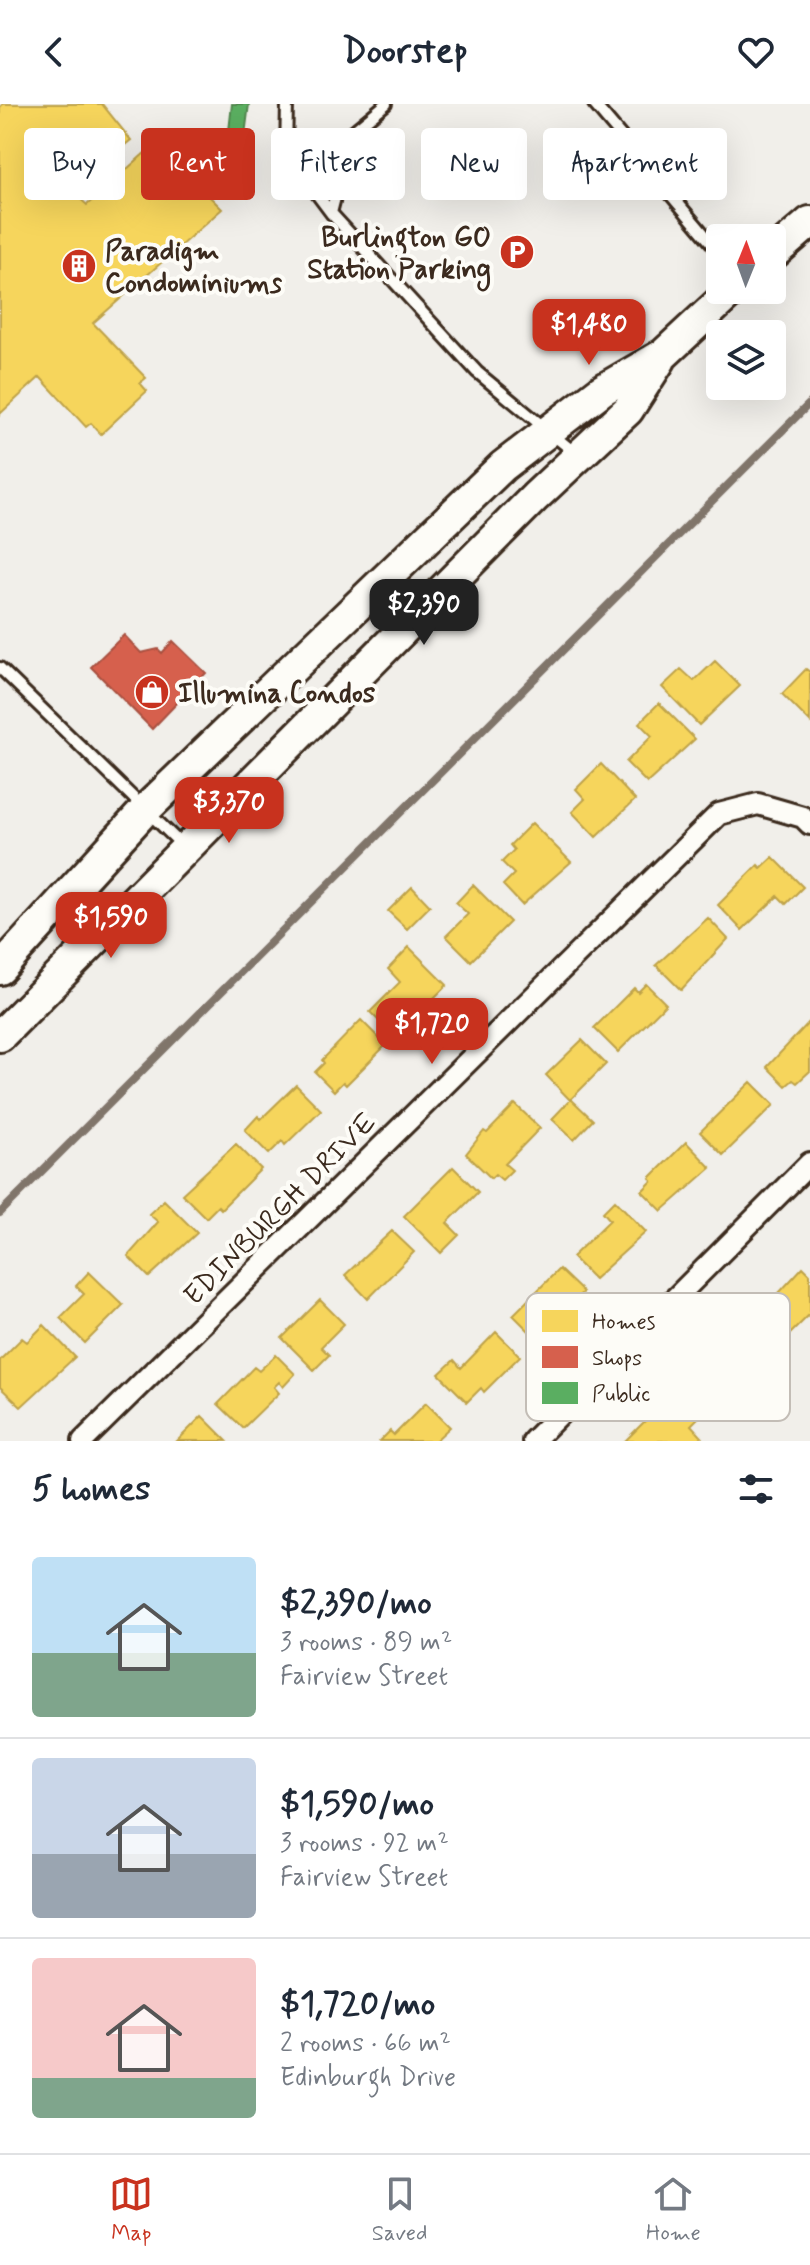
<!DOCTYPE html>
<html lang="en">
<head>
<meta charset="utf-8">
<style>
	:root { --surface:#fff; --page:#f2f2f3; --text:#1f2937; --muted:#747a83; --line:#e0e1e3; --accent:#c8321e }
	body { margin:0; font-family:Mynerve,sans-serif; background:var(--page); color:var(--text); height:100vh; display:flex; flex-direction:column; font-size:30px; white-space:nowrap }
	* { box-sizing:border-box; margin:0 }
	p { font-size:26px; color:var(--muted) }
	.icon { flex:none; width:44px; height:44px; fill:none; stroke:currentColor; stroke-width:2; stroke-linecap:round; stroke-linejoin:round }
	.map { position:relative; height:1337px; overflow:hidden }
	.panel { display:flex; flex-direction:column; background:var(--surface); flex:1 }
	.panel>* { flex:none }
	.hud { position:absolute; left:24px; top:24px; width:762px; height:72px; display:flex; gap:16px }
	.needle { width:52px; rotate:1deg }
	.tools { position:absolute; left:706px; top:120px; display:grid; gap:16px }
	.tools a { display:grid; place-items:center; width:80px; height:80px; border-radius:8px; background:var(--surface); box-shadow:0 8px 32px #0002; font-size:40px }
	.price { position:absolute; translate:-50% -68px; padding:0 18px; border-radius:16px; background:var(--accent); color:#fff; font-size:26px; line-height:52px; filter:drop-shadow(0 2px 4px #0008) }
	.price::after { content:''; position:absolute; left:50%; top:48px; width:24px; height:18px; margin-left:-12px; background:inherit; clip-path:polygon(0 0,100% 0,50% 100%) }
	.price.active { background:#222; color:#fff }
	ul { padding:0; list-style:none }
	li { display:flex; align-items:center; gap:24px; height:200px; padding:0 32px }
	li+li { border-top:2px solid var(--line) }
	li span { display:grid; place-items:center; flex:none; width:224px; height:160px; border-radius:8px; color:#555 }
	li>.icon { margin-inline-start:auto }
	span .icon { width:96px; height:96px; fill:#fffc; stroke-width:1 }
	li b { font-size:34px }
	h2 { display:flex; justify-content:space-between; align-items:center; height:96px; padding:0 32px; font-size:34px }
	.tag { padding:0 28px; border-radius:8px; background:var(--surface); box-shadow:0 8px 32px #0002; font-size:28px; line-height:72px }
	.tag.active { background:var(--accent); color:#fff }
	header { display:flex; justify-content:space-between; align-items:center; height:104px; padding:0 32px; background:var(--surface); font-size:36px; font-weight:700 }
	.tabs { display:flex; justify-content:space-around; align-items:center; height:112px; border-top:2px solid var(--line); background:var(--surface); font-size:22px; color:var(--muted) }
	.tabs a { display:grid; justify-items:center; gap:4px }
	.tabs .active { color:var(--accent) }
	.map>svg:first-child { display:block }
</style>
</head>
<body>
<header><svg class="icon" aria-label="back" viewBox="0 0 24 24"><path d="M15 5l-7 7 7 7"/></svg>Doorstep<svg class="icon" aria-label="heart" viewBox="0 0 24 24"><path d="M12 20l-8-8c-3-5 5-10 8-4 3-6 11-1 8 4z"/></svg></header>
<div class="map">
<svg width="810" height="1337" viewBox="0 0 810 1337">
	<rect width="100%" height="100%" fill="#f1efea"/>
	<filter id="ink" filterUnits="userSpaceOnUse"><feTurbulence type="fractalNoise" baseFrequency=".0125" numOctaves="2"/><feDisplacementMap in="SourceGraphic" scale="16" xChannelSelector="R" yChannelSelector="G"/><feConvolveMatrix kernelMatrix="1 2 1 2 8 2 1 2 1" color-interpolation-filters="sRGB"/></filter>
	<g filter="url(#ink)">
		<!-- homes -->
		<path fill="#f6d55c" stroke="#bea249" stroke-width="2" d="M 3,0 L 102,0 L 131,36 L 74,82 L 77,86 L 75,90 L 87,101 L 156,39 L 222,105 L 93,219 L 146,274 L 140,279 L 147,287 L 101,330 L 91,319 L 86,323 L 40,273 L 0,310 L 0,3 Z
			M 715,557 L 740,582 L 699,621 L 662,583 L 681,565 L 694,577 Z
			M 806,565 L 810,568 L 810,618 L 782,590 Z
			M 659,599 L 695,635 L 647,679 L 626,658 L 652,632 L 639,619 Z
			M 601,660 L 635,696 L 596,733 L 572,708 L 585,695 L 576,685 Z
			M 532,719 L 571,758 L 522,801 L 503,781 L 514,770 L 502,758 L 514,746 L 510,741 Z
			M 773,753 L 803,783 L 786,800 L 778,792 L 742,826 L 718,801 L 758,761 L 761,764 Z
			M 473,781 L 510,818 L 471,857 L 446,832 L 468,810 L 456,799 Z
			M 412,783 L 430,802 L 407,825 L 388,807 Z
			M 708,814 L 728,835 L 681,886 L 656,861 Z
			M 409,843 L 447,881 L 431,897 L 436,901 L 415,922 L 410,917 L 395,933 L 370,908 L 400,878 L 388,865 Z
			M 646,880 L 666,900 L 618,948 L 594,924 L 634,884 L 638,888 Z
			M 361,916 L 386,941 L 346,981 L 343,978 L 334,987 L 315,968 L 324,959 L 322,956 Z
			M 810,917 L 810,967 L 797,979 L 793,976 L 786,982 L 767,963 Z
			M 582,936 L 606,960 L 570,996 L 546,971 Z
			M 751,978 L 774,1001 L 723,1051 L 700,1028 Z
			M 296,981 L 321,1006 L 285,1041 L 282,1037 L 269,1050 L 245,1026 L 258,1012 L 261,1015 Z
			M 571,995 L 593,1016 L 574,1036 L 552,1015 Z
			M 515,1000 L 540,1024 L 505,1060 L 512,1066 L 502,1076 L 495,1070 L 491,1074 L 466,1050 L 484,1027 L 487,1029 Z
			M 686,1038 L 711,1064 L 662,1107 L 642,1087 L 652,1077 L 650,1074 Z
			M 236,1040 L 261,1065 L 221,1105 L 218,1102 L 206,1114 L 182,1090 Z
			M 453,1063 L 478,1088 L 447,1119 L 459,1131 L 441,1149 L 404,1112 Z
			M 164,1096 L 197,1129 L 149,1173 L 128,1152 L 158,1118 L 149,1110 Z
			M 615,1096 L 646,1128 L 594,1175 L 572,1153 L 610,1116 L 603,1108 Z
			M 392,1127 L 414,1148 L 368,1195 L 345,1171 Z
			M 803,1163 L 810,1170 L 810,1210 L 778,1242 L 753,1217 Z
			M 559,1165 L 583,1188 L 535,1233 L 513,1211 Z
			M 89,1168 L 123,1201 L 85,1239 L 60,1214 L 84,1190 L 76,1182 Z
			M 320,1196 L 344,1220 L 321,1243 L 329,1251 L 314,1266 L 282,1234 Z
			M 44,1221 L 75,1253 L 21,1303 L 0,1283 L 0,1256 L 22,1234 L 27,1238 Z
			M 496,1228 L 520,1252 L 484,1288 L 481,1284 L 467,1298 L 439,1270 L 454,1256 L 461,1264 Z
			M 276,1251 L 295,1270 L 283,1283 L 279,1278 L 274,1283 L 279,1289 L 243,1324 L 218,1300 L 254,1263 L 259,1267 Z
			M 674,1288 L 699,1313 L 691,1321 L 702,1333 L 699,1337 L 625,1337 Z
			M 426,1299 L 450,1323 L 435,1337 L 380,1337 L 390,1327 L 394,1331 Z
			M 202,1312 L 227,1337 L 177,1337 Z"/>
		<!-- shops -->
		<path fill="#d6604d" stroke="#a8503f" stroke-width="2" d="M 124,531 L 141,549 L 158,545 L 162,549 L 173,537 L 206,569 L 152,625 L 91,563 Z"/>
		<!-- public -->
		<path fill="#5aae61" stroke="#51864d" stroke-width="2" d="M 232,0 L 249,0 L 243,47 L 227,45 Z"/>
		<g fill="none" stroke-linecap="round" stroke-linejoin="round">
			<!-- stream -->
			<path stroke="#80746b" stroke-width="8" d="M 0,1109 L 810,299"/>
			<!-- lane casing -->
			<g stroke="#3b2a1e" stroke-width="16">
				<path id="lane" d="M 287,0 L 286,49 L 331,109 L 477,268 L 575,349
					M 594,0 L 720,149
					M 331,109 L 352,28 L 386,0
					M 0,564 L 185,744"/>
			</g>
			<!-- street casing -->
			<g stroke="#3b2a1e" stroke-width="26">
				<path id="street" d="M 83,1337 L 719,710 L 758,700 L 803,713 L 810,720
					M 533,1337 L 810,1059"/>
			</g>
			<!-- secondary casing -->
			<g stroke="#3b2a1e" stroke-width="36">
				<path id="secondary" d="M 772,151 L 810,118
					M 0,865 L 145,706 L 503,362 L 602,286 L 664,250 L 733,186
					M 0,932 L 535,393 L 628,306 L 660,256"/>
			</g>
			<!-- lane -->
			<use href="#lane" stroke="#fdfcf7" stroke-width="10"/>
			<!-- street -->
			<use href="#street" stroke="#fdfcf7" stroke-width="20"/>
			<!-- secondary -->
			<use href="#secondary" stroke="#fdfcf7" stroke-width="30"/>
		</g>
	</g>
	<!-- icons -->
	<defs>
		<g id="parking-disc" transform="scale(1.8)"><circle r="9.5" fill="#c8321e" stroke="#fdfcf7"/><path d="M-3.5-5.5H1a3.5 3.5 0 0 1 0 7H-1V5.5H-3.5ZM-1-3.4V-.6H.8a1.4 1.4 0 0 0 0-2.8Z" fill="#fff"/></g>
		<g id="building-disc" transform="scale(1.8)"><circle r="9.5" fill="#c8321e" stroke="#fdfcf7"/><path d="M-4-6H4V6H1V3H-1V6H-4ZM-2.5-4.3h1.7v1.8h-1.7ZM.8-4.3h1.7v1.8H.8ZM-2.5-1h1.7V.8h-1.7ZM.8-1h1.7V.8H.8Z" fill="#fff"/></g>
		<g id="shop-disc" transform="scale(1.8)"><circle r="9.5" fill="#c8321e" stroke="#fdfcf7"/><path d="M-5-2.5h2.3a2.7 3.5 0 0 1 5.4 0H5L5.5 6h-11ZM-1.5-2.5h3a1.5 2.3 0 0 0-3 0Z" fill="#fff"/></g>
	</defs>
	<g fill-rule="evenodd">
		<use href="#parking-disc" x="517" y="148"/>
		<use href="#building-disc" x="79" y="162"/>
		<use href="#shop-disc" x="152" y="588"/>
	</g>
	<g text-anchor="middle" stroke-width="8" stroke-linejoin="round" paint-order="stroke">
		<!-- poi labels -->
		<g font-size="28" font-weight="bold" fill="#3b2a1e" stroke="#fdfcf7" text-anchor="start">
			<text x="491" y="142" text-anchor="end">Burlington GO<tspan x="491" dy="32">Station Parking</tspan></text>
			<text x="105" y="156">Paradigm<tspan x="105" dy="32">Condominiums</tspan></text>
			<text x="178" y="598">Illumina Condos</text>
		</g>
		<!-- street labels -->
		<g font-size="28" fill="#3b2a1e" stroke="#fdfcf7">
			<text transform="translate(279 1104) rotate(-45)" y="10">EDINBURGH DRIVE</text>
		</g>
	</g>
	<!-- legend -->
	<rect x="526" y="1189" width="264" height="128" rx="12" fill="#fdfcf7" stroke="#c3bdb6" stroke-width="2"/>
	<rect x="542" y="1206" width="36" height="22" fill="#f6d55c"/>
	<rect x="542" y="1242" width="36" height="22" fill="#d6604d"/>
	<rect x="542" y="1278" width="36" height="22" fill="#5aae61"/>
	<g font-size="22" fill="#3b2a1e">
		<text x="592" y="1225">Homes</text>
		<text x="592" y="1261">Shops</text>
		<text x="592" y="1297">Public</text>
	</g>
</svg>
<div class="tools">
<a><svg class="needle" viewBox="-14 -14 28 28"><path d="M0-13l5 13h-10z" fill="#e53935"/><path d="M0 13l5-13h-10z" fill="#747a83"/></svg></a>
<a><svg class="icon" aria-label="layers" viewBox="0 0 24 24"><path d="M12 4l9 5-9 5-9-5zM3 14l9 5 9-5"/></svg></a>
</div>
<b class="price" style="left:589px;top:263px">$1,480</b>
<b class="price active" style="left:424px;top:543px">$2,390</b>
<b class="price" style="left:229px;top:741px">$3,370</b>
<b class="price" style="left:111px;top:856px">$1,590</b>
<b class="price" style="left:432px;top:962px">$1,720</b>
<div class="hud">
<a class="tag">Buy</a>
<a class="tag active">Rent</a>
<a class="tag">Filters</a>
<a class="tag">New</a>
<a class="tag">Apartment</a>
</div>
</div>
<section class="panel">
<h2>5 homes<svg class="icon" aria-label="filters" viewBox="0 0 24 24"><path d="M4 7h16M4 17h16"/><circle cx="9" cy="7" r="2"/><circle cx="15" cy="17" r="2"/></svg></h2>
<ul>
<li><span style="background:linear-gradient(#bfe0f5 60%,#7fa58c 0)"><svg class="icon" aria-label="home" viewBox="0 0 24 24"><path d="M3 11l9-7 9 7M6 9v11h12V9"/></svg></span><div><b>$2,390/mo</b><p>3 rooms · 89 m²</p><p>Fairview Street</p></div></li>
<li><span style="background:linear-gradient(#c9d6e8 60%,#9aa5b1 0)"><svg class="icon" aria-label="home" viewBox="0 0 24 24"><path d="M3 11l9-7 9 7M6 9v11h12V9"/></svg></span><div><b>$1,590/mo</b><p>3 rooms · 92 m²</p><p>Fairview Street</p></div></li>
<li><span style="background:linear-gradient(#f6c9c9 75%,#7fa58c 0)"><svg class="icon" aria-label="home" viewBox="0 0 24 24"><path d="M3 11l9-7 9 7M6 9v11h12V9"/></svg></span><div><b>$1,720/mo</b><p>2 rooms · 66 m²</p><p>Edinburgh Drive</p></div></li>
</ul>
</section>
<nav class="tabs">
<a class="active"><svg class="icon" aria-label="map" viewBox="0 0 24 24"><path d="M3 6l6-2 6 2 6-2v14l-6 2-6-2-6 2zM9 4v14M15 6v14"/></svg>Map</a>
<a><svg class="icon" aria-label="saved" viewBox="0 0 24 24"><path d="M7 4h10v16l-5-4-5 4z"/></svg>Saved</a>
<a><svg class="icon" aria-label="home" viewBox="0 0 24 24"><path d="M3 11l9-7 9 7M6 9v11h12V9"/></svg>Home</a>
</nav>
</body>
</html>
